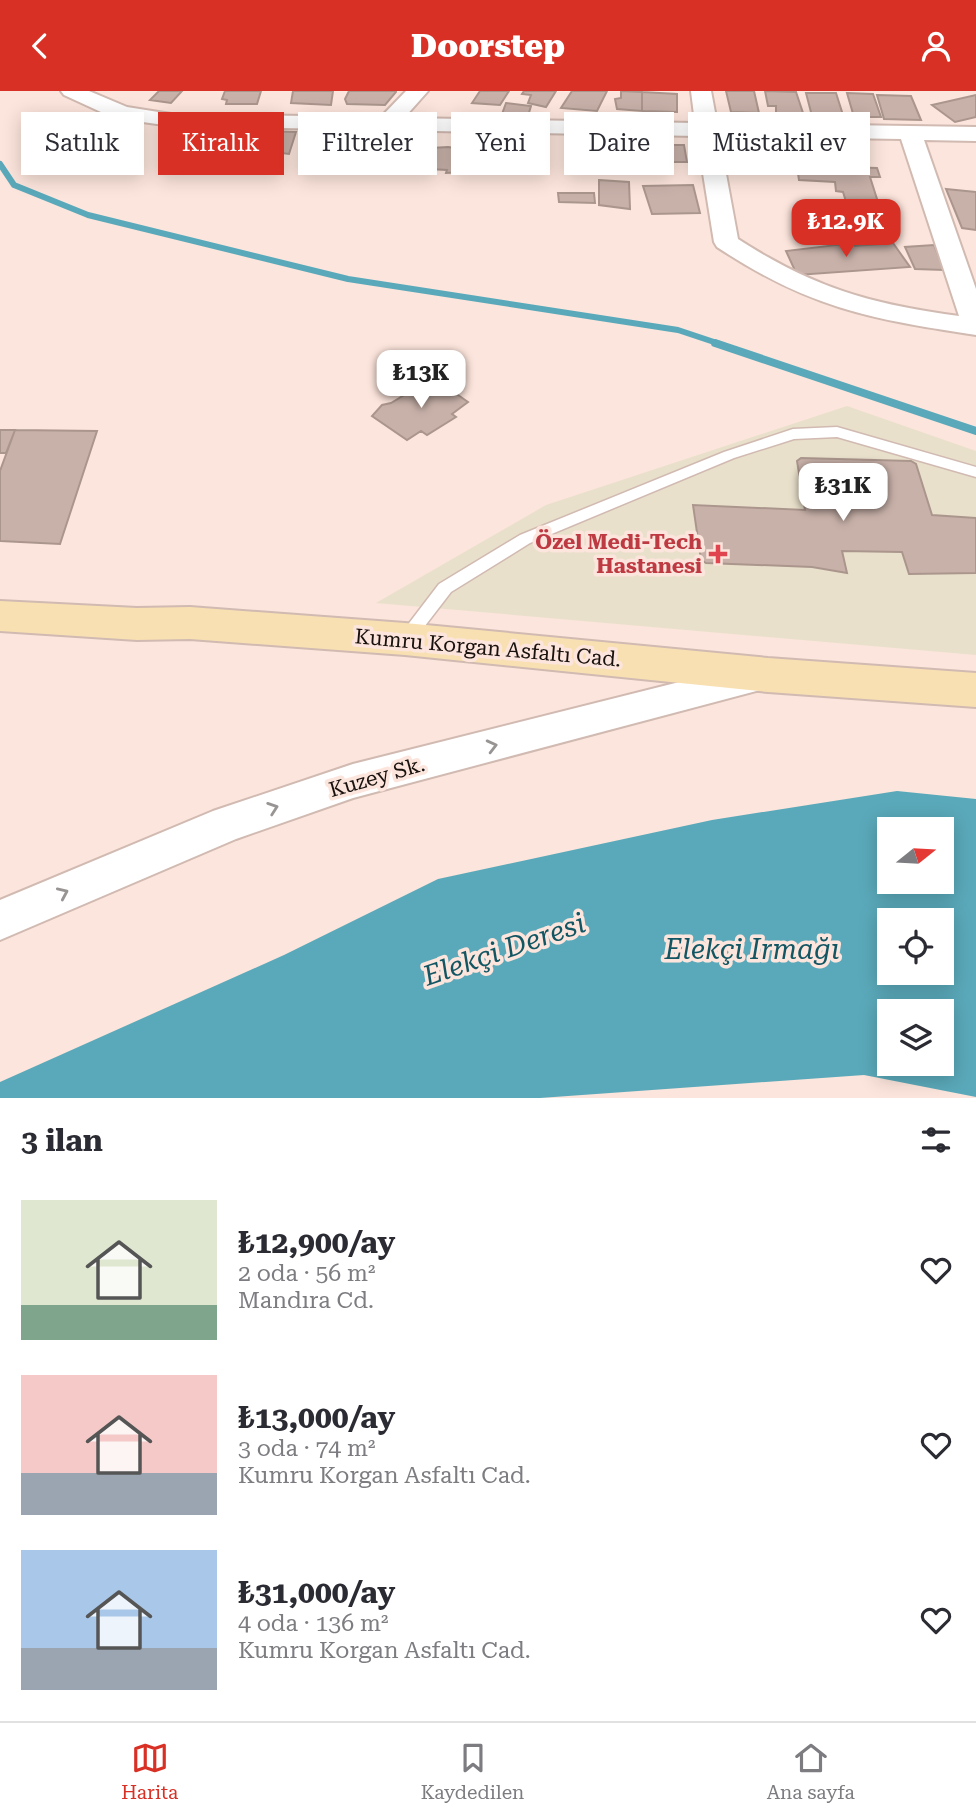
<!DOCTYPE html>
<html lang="tr">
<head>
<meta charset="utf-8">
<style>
	:root { --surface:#fff; --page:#f7f7f7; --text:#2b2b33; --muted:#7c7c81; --line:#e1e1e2; --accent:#d93025 }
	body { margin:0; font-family:"Roboto Serif",serif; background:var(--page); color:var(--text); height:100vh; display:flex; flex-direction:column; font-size:26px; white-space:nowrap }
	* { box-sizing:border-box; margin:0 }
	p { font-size:23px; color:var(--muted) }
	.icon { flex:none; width:38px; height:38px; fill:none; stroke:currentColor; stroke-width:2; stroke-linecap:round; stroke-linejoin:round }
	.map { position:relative; height:1007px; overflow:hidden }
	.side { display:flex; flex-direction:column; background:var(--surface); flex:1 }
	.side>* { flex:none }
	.banner { position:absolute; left:21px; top:21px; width:934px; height:63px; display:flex; gap:14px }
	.needle { width:46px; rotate:72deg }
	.controls { position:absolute; left:877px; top:726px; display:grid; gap:14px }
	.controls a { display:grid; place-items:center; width:77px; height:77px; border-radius:0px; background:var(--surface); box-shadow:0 4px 18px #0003; font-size:35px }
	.price { position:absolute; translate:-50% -60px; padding:0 16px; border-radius:14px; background:#fff; color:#222; font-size:23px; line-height:46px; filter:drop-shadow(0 2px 4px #0008) }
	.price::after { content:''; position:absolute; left:50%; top:42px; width:21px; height:16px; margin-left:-10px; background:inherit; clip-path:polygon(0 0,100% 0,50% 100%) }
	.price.on { background:var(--accent); color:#fff }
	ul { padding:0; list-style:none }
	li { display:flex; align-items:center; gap:21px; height:175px; padding:0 21px }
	li span { display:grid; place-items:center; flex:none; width:196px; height:140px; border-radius:0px; color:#555 }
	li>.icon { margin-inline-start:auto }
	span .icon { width:84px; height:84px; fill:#fffc; stroke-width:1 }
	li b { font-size:30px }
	h2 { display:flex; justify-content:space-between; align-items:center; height:84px; padding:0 21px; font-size:30px }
	.pill { padding:0 24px; border-radius:0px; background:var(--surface); box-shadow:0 4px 18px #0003; font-size:24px; line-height:63px }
	.pill.on { background:var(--accent); color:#fff }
	header { display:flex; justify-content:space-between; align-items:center; height:91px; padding:0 21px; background:var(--accent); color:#fff; font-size:32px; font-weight:800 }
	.tab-bar { display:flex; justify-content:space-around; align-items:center; height:98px; border-top:2px solid var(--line); background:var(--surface); font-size:19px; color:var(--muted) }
	.tab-bar a { display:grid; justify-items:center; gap:4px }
	.tab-bar .on { color:var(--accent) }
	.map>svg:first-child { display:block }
</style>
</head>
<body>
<header><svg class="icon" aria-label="back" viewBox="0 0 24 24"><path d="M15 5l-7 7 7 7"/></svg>Doorstep<svg class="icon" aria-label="person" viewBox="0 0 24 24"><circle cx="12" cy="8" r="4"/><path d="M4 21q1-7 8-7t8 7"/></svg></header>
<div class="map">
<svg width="976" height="1007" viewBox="0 0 976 1007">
	<rect width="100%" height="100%" fill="#fce5dc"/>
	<!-- medical -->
	<path fill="#e9e0cb" d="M 847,315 L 976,360 L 976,564 L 376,512 L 546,414 Z"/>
	<!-- water -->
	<path fill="#5aa9ba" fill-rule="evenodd" d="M 897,700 L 976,708 L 976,1006 L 864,984 L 540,1007 L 0,1007 L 0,991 L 284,864 L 438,788 L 712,729 ZM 889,738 L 942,738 L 942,791 L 889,791 ZM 889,830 L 942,830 L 942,882 L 889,882 ZM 889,920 L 942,920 L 942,973 L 889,973 Z"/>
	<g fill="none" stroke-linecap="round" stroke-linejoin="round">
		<!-- stream-far1 -->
		<path stroke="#5aa9ba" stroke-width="6" d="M 0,73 L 14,94 L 88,124 L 348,188 L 678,239 L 720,253"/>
		<!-- stream -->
		<path stroke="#5aa9ba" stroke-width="8" d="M 715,252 L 976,340"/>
	</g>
	<!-- building -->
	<path fill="#c8b1a9" stroke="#ab968d" stroke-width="2" d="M 159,0 L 182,0 L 171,12 L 150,9 Z
		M 225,0 L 261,0 L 257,13 L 226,13 L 227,9 L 222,8 Z
		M 293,0 L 333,0 L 331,14 L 291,12 Z
		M 349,0 L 396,0 L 396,1 L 385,14 L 347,13 L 345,8 Z
		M 480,0 L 509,0 L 500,14 L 472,12 Z
		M 524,0 L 556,0 L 546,16 L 528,12 L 531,4 L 522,3 Z
		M 572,0 L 607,0 L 597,20 L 561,17 Z
		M 621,0 L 642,1 L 642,20 L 617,18 L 615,8 L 621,7 Z
		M 726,0 L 754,0 L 759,22 L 731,21 Z
		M 765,0 L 796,1 L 804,25 L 776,23 L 776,15 L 768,15 Z
		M 642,1 L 677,3 L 677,21 L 642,20 Z
		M 806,2 L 836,2 L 843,24 L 812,25 Z
		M 847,2 L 873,3 L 881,26 L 854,26 Z
		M 877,4 L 911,5 L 921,29 L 884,28 Z
		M 976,4 L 976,26 L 955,31 L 932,14 Z
		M 506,12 L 531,15 L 528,25 L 502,23 Z
		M 264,40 L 296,41 L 289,63 L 257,59 Z
		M 230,45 L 255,47 L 242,66 L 170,59 L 178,48 L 227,48 Z
		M 326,46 L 354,47 L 343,81 L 319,78 Z
		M 572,53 L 598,54 L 600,75 L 571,72 Z
		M 598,54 L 628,55 L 629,82 L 601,81 Z
		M 643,54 L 684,54 L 687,71 L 646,71 Z
		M 448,56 L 482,61 L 512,61 L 515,66 L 510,79 L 446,82 L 447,79 L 409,77 L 414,58 Z
		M 796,69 L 807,69 L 809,75 L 877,77 L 880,86 L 870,86 L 878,111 L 887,112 L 888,119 L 848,117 L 843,101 L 836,100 L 835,91 L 799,89 Z
		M 599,89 L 629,91 L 630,118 L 599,114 Z
		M 693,94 L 700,122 L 652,123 L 643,95 Z
		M 946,98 L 976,101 L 976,139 L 962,137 Z
		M 558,102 L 594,102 L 595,112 L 559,111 Z
		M 853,152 L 855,155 L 893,152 L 910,176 L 797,184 L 786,160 Z
		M 934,154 L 944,179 L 915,178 L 905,156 Z
		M 438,290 L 468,311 L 452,323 L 456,326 L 427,344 L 421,340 L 407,349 L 372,325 L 382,314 L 391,312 L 424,292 L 428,295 Z
		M 0,339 L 15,339 L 6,362 L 0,362 Z
		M 15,339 L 97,340 L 60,453 L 0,450 L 0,380 Z
		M 801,367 L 911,370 L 916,373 L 932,424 L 976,427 L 976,482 L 909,483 L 902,461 L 842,460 L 847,482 L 812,476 L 706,472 L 701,469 L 693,414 L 805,419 L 797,370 Z"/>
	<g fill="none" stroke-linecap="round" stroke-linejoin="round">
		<!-- lane casing -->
		<g stroke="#d1bab1" stroke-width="3">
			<path id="lane" d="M 837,336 L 976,376 L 976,386 L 837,346 L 794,348 L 734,367 L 530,452 L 451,501 L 411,553 L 399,553 L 397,548 L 439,493 L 520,444 L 724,361 L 793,338 Z"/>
		</g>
		<!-- street casing -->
		<g stroke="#d1bab1" stroke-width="4">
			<path id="street" d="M 61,0 L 89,0 L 127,16 L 171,23 L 381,26 L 406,0 L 428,0 L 404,27 L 695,32 L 691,0 L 711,0 L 717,32 L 976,36 L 976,50 L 924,49 L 976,198 L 976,244 C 870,228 809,217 717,156 L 714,151 L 697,45 L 171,35 L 114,27 L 64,4 ZM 719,45 L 901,48 L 959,225 C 870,213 814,197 738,148 Z
				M 763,570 L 775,575 L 781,585 L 775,595 L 353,707 L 236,748 L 0,849 L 0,809 L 213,720 L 353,673 Z"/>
		</g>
		<!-- secondary casing -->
		<g stroke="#d1bab1" stroke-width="4">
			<path id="secondary" d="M 0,510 L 137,517 L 190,516 L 405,532 L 768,567 L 976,582 L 976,616 L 768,601 L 405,564 L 190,548 L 137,549 L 0,540 Z"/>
		</g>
		<!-- lane -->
		<use href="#lane" fill="#fff" fill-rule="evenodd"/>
		<!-- street -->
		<use href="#street" fill="#fff" fill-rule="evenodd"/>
		<!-- secondary -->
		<use href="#secondary" fill="#f8e0b3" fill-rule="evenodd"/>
	</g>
	<!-- trees -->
	<circle fill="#9a976f" cx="817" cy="32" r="7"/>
	<!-- one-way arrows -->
	<defs><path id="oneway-chevron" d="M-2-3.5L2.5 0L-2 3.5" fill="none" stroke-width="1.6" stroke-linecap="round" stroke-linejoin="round" transform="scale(1.75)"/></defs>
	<g stroke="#989493">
		<use href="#oneway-chevron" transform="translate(492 655) rotate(-14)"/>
		<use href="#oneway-chevron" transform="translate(273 717) rotate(-19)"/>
		<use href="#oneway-chevron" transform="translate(63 802) rotate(-24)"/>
	</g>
	<!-- markers -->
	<path fill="#e0444e" stroke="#fce5dc" stroke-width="2.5" d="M714.5 452.5h7v7h7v7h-7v7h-7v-7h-7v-7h7z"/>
	<g text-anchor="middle" stroke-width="7" stroke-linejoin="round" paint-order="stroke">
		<!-- health labels -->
		<g font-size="21" font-weight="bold" fill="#be3a42" stroke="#fce5dc" text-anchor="end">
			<text x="702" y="458">Özel Medi-Tech<tspan x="702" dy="24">Hastanesi</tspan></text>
		</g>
		<!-- street labels -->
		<g font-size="21" fill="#19110e" stroke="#fce5dc">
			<text transform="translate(488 557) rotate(5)" y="7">Kumru Korgan Asfaltı Cad.</text>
			<text transform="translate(377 686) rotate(-16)" y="7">Kuzey Sk.</text>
		</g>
		<!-- near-water labels -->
		<g font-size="28" font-style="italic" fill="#135663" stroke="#fce5dc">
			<text transform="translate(504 858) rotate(-19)" y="10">Elekçi Deresi</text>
			<text x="752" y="868">Elekçi Irmağı</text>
		</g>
	</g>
</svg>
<div class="controls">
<a><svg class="needle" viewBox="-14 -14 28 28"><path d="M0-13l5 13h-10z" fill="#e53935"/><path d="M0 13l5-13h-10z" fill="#7c7c81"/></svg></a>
<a><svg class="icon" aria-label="locate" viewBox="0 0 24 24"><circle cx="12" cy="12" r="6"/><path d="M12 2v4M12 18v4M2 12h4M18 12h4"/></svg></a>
<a><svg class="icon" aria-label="layers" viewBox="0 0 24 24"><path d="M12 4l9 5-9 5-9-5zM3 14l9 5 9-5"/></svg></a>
</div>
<b class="price on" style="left:846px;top:168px">₺12.9K</b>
<b class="price" style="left:421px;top:319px">₺13K</b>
<b class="price" style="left:843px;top:432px">₺31K</b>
<div class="banner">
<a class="pill">Satılık</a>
<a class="pill on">Kiralık</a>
<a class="pill">Filtreler</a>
<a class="pill">Yeni</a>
<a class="pill">Daire</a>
<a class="pill">Müstakil ev</a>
</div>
</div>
<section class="side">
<h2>3 ilan<svg class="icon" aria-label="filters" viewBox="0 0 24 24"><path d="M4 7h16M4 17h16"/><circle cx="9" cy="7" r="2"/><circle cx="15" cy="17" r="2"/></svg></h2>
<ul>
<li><span style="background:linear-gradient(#dfe7d0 75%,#7fa58c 0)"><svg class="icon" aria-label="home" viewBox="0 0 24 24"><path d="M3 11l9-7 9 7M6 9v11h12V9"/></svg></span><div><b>₺12,900/ay</b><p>2 oda · 56 m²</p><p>Mandıra Cd.</p></div><svg class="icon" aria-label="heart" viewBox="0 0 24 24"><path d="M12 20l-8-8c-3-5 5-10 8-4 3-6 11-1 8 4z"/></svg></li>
<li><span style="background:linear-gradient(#f6c9c9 70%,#9aa5b1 0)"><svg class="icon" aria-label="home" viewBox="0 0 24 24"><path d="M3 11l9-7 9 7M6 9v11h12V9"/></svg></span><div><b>₺13,000/ay</b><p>3 oda · 74 m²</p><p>Kumru Korgan Asfaltı Cad.</p></div><svg class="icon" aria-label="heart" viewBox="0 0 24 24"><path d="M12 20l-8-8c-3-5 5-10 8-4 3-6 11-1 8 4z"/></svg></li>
<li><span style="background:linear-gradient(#a9c7e8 70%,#9aa5b1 0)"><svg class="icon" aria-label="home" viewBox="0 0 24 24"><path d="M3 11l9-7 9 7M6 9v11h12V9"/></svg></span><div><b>₺31,000/ay</b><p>4 oda · 136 m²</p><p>Kumru Korgan Asfaltı Cad.</p></div><svg class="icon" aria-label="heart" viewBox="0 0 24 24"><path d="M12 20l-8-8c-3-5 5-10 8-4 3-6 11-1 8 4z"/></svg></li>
</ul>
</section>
<nav class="tab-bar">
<a class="on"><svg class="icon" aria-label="map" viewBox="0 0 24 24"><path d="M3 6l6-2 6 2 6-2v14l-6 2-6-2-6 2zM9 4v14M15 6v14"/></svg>Harita</a>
<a><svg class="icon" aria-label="saved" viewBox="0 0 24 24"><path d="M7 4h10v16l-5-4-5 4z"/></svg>Kaydedilen</a>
<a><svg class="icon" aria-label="home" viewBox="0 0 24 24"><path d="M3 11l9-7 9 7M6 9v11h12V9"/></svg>Ana sayfa</a>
</nav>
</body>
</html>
